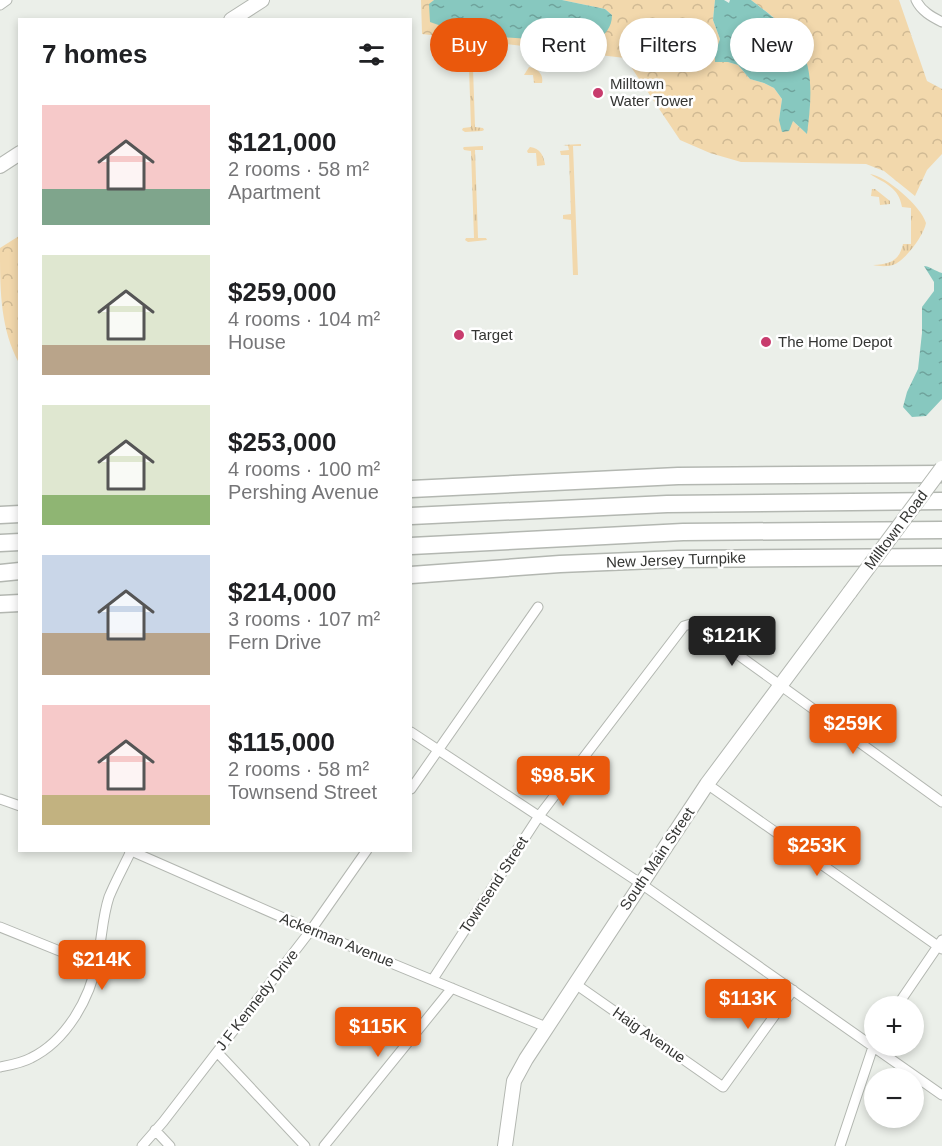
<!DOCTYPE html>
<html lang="en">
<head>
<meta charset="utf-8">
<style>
	:root { --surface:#fff; --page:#f2f2f2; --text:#202124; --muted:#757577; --accent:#ea580c }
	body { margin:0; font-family:Helvetica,sans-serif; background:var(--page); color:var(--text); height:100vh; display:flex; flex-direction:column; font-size:22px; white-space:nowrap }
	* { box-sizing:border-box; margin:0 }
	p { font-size:20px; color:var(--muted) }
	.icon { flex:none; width:33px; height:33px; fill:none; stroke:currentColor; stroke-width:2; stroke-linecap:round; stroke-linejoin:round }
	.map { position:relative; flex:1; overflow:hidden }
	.drawer { position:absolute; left:18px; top:18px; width:394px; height:834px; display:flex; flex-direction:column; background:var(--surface); border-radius:0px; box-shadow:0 3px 9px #0003 }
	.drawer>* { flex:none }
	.banner { position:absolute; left:430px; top:18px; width:422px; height:54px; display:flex; gap:12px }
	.fabs { position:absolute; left:864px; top:996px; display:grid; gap:12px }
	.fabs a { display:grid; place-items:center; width:60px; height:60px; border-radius:50%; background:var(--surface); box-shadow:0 3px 9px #0003; font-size:30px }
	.price { position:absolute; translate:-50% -51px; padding:0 14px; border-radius:6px; background:var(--accent); color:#fff; font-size:20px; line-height:39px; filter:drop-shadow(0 2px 3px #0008) }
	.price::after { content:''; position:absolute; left:50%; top:36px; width:18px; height:14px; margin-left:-9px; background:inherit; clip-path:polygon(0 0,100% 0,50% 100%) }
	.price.current { background:#222; color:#fff }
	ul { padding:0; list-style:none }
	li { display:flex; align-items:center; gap:18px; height:150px; padding:0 24px }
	li span { display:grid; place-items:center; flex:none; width:168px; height:120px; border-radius:0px; color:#555 }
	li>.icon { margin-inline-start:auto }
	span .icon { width:72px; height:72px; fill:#fffc; stroke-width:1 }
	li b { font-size:26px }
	h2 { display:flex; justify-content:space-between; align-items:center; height:72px; padding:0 24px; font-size:26px }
	.tag { padding:0 21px; border-radius:27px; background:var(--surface); box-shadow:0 3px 9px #0003; font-size:21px; line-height:54px }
	.tag.current { background:var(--accent); color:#fff }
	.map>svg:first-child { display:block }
</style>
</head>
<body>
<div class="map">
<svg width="942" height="1146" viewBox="0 0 942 1146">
	<defs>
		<pattern id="grass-tufts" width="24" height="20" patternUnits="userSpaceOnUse" patternTransform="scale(1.5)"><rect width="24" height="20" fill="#f2d8ac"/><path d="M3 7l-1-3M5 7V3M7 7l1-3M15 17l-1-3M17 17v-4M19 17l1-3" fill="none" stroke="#d0ba94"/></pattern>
		<pattern id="forest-crowns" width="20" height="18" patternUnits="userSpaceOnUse" patternTransform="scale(1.5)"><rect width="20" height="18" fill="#f2d8ac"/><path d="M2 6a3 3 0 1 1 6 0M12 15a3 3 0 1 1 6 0" fill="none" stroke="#d0ba94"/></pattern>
		<pattern id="water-ripples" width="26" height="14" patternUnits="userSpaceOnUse" patternTransform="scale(1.5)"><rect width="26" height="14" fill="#87c8bf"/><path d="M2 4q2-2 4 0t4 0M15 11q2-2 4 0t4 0" fill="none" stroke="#6fa39c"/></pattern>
	</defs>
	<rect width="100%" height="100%" fill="#ebefe9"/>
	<!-- grass -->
	<path fill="url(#grass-tufts)" d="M 462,62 L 479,63 L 482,65 L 481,67 L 473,68 L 475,127 L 483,128 L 484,130 L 482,131 L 465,132 L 462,130 L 463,128 L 471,127 L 469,68 L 462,68 L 460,64 Z
		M 529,67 C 537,68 544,74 542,83 L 534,83 L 533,75 L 524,75 Z
		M 581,144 L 581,146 L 573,146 L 578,275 L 573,275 L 571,220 L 563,219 L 563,215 L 571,214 L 569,155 L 561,155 L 560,151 L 569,150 L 568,146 L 563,145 Z
		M 483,146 L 483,150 L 475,150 L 478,238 L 486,238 L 487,240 L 468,242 L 465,240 L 466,238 L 474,238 L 471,151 L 464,150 L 463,148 L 464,147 Z
		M 530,147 C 540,148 544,156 545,165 L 537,166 L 536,153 L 528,153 L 527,151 Z
		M 870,174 C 886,176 921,206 926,223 C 924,235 905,261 893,265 C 886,267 878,266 873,265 C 889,264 899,262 903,244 L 911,244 L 911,208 L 902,207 C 899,187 884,183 870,174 Z
		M 872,189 L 875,189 L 890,201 L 890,204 L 880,205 L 879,197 L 871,196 Z"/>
	<!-- forest -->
	<path fill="url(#forest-crowns)" d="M 421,0 L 434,0 L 429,5 L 446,28 L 487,34 L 537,38 L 612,15 L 605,9 L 562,0 L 715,0 L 713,20 L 720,39 L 715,54 L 728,62 L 738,65 L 750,79 L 764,83 L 774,88 L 782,99 L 779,120 L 793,121 L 806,133 C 812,107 813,63 797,41 C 788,27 764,10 751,0 L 899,0 L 927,81 L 942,89 L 942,154 L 927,170 L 915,196 L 884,171 L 866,164 L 741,162 L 710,153 L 680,140 L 625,58 L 422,34 Z
		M 19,236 L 19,363 C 0,328 0,289 0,248 Z"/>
	<!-- water -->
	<path fill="url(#water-ripples)" d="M 434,0 L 562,0 L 605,9 L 612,15 C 612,28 605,34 596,41 C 543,39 479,41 430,22 L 429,4 Z
		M 715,0 L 724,0 L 729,3 L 730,0 L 751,0 C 764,10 789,28 797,41 C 815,68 811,103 807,134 L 793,121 L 789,131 L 782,132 L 779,120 L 782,99 L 774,88 L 764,83 L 750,79 L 738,65 L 728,62 L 715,62 L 715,54 L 720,39 L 713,20 Z
		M 924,266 C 929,266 935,271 942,273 L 942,399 L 926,416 L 912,417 L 903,407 L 907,392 L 918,369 L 922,333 L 922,307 L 934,291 L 934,282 Z"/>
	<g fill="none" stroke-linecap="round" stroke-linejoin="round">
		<!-- street casing -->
		<g stroke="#b3b7b1" stroke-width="11">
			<path id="street" d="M 916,0 C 921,11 932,17 942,22
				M 0,5 L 7,0
				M 411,732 L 640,883 L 942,1095
				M 707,784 L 942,949
				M 411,789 L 538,607
				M 0,799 L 20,806
				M 129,850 L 311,930 L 546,1027
				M 0,927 L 77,958 L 97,962
				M 433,979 L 539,816 L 684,626 L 694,623 L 942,802
				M 574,983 L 723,1087 L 793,990
				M 897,1006 L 942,940
				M 217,1052 L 305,1146
				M 0,1067 C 10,1065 22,1063 31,1058 C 66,1041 90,999 97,961 C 102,940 102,918 109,897 C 115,882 124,866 131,851
				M 155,1130 L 170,1146
				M 142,1146 L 163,1122 L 311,930 L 367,850
				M 324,1146 L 452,988
				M 840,1146 L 874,1044"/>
		</g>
		<!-- secondary casing -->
		<g stroke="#b3b7b1" stroke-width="16">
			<path id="secondary" d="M 231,20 L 262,0
				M 0,166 L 20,153
				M 505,1146 L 514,1081 L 526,1059 L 707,784 L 850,592"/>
		</g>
		<!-- highway casing -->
		<g stroke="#b3b7b1" stroke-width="19">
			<path id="highway" d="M 411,489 L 678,476 L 942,474
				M 0,515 L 20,514
				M 411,516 L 667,504 L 942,501
				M 0,543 L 20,542
				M 411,546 L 683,532 L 942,530
				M 0,573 L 20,571
				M 411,575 L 560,564 L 678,559 L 942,557
				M 0,604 L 20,603"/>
		</g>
		<!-- street -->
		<use href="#street" stroke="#fff" stroke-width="9"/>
		<!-- secondary -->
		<use href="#secondary" stroke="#fff" stroke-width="14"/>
		<!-- highway -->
		<use href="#highway" stroke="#fff" stroke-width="16"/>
		<!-- secondary-bridge casing -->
		<g stroke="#b3b7b1" stroke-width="16" stroke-linecap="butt">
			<path id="secondary-bridge" d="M 850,592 L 942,468"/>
		</g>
		<!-- secondary-bridge -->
		<use href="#secondary-bridge" stroke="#fff" stroke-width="14"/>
	</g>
	<!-- markers -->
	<g fill="#c83c6d" stroke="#fff" stroke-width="2">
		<circle cx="598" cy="93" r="6"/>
		<circle cx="459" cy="335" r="6"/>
		<circle cx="766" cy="342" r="6"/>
	</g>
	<g text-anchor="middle" stroke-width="5" stroke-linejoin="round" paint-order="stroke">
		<!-- poi labels -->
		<g font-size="15" fill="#343533" stroke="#fff" text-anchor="start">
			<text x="610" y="89">Milltown<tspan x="610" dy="17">Water Tower</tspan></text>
			<text x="471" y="340">Target</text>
			<text x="778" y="347">The Home Depot</text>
		</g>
		<!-- street labels -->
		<g font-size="15" fill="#343533" stroke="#fff">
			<text transform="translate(896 530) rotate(-53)" y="5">Milltown Road</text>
			<text transform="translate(676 560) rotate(-2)" y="5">New Jersey Turnpike</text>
			<text transform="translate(657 859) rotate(-56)" y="5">South Main Street</text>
			<text transform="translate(494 885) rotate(-57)" y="5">Townsend Street</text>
			<text transform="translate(337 940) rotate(22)" y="5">Ackerman Avenue</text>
			<text transform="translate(257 1000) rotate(-52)" y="5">J F Kennedy Drive</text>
			<text transform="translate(649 1035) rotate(35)" y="5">Haig Avenue</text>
		</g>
	</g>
</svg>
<div class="fabs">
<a>+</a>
<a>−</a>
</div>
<b class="price current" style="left:732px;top:667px">$121K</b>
<b class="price" style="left:853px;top:755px">$259K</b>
<b class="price" style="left:563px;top:807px">$98.5K</b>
<b class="price" style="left:817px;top:877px">$253K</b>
<b class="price" style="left:102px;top:991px">$214K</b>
<b class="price" style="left:748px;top:1030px">$113K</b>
<b class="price" style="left:378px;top:1058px">$115K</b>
<div class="banner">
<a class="tag current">Buy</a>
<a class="tag">Rent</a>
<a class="tag">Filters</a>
<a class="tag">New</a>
</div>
<section class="drawer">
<h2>7 homes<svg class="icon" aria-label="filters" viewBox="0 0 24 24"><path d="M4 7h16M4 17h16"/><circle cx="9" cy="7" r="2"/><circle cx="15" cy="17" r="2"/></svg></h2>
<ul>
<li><span style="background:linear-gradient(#f6c9c9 70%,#7fa58c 0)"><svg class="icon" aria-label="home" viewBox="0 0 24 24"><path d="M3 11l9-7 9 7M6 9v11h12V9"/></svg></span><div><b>$121,000</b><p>2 rooms · 58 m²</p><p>Apartment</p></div></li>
<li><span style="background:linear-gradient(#dfe7d0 75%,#b9a48a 0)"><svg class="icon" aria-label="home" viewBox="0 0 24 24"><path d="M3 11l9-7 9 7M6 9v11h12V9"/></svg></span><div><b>$259,000</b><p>4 rooms · 104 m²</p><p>House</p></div></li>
<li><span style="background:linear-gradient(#dfe7d0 75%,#8fb573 0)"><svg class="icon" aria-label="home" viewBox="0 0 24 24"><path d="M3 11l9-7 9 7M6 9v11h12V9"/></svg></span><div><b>$253,000</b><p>4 rooms · 100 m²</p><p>Pershing Avenue</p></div></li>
<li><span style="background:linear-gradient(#c9d6e8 65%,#b9a48a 0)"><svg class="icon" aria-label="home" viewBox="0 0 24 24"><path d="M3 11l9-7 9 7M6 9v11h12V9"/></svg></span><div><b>$214,000</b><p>3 rooms · 107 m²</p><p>Fern Drive</p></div></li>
<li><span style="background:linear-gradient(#f6c9c9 75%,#c2b280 0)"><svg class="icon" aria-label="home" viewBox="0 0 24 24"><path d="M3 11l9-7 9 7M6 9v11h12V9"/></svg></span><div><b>$115,000</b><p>2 rooms · 58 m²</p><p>Townsend Street</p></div></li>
</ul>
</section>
</div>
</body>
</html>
